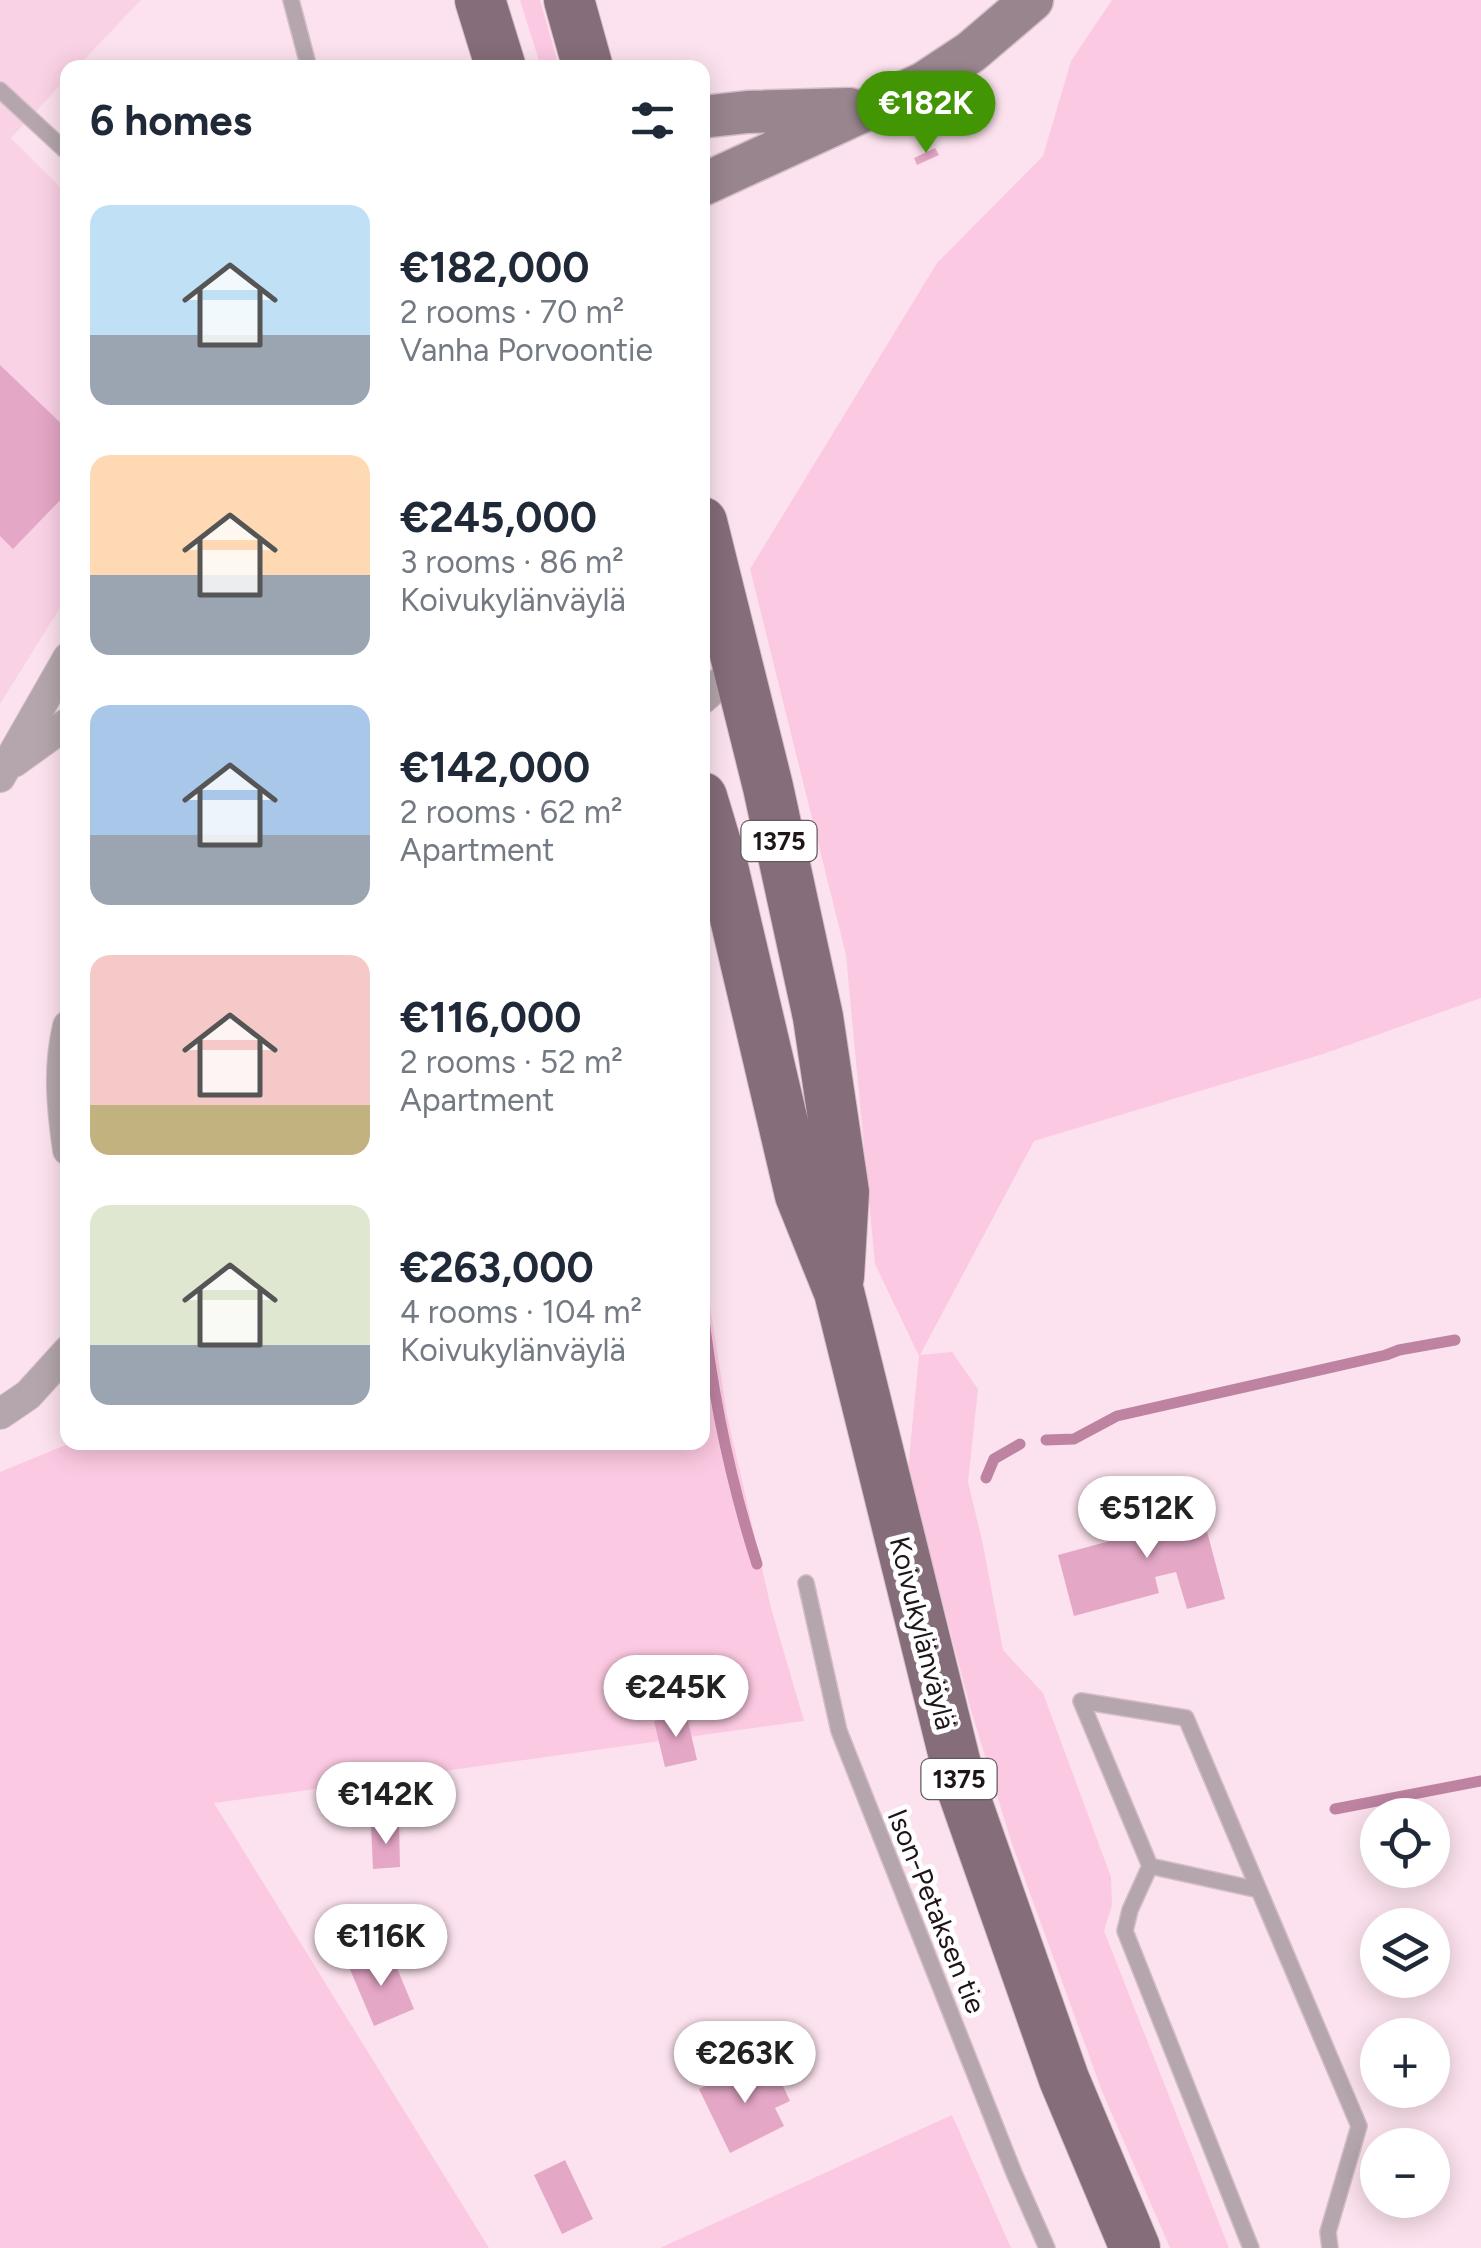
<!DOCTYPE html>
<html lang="en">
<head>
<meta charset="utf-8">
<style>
	:root { --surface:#fff; --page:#f2f2f3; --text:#1f2937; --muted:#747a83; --accent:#429604 }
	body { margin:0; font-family:Figtree,sans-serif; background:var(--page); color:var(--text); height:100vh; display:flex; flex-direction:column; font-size:38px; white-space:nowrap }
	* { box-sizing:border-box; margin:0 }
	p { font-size:32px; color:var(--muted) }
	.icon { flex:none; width:55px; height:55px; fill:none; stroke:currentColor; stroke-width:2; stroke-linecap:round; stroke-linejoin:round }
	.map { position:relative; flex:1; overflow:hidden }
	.details { position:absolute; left:60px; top:60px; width:650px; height:1390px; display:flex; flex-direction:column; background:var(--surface); border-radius:20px; box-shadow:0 5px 25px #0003 }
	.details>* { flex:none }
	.tools { position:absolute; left:1360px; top:1798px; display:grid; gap:20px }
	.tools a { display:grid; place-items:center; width:90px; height:90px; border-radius:50%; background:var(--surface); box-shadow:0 5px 25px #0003; font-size:50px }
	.price { position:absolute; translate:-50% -85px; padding:0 22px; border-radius:35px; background:#fff; color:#222; font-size:32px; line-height:65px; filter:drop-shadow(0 2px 5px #0008) }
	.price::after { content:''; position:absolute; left:50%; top:60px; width:30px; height:22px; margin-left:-15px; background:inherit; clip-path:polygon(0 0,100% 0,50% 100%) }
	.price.active { background:var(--accent); color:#fff }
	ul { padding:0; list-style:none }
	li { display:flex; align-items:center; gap:30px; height:250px; padding:0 30px }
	li span { display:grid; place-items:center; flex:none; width:280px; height:200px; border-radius:20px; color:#555 }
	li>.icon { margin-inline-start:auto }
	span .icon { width:120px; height:120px; fill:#fffc; stroke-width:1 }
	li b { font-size:42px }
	h2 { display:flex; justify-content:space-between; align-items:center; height:120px; padding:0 30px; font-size:42px }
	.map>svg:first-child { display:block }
</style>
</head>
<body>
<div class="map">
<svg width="1481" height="2248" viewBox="0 0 1481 2248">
	<rect width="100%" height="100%" fill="#fce2ee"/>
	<!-- built -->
	<path fill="#fad2e5" d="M 0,0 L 141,0 L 77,67 L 68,68 L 67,78 L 11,138 L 67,194 L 68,595 L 0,704 Z"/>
	<!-- green -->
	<path fill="#fcc9e2" d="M 520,0 L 540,0 L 559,67 L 541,67 Z
		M 1112,0 L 1481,0 L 1481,998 L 1323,1054 L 1034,1141 L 920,1355 L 952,1352 L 978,1389 L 968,1482 L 982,1540 L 1003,1650 L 1043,1693 L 1111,1877 L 1112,1905 L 1104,1931 L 1229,2248 L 1170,2248 L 1102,2091 L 1012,1844 L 970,1707 L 908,1469 L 919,1356 L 875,1264 L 846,955 L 750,569 L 937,263 L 1043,156 L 1071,61 Z
		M 703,1261 L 727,1415 L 771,1608 L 804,1721 L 214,1803 L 489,2248 L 0,2248 L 0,1472 L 73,1442 L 702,1442 Z
		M 952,2115 L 1011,2248 L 660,2248 Z"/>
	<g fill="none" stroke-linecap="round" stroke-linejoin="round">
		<!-- stream -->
		<path stroke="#be83a1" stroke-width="11" d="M 702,1303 C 712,1391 730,1480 757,1564
			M 1046,1440 L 1074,1439 L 1117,1416 L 1386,1355 L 1399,1350 L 1455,1340
			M 986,1478 L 994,1459 L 1020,1444
			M 1335,1809 L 1481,1781"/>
	</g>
	<!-- building -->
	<path fill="#e4a7c6" d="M 935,148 L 939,155 L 917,165 L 914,158 Z
		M 0,365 L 68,430 L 68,492 L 13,549 L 0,536 Z
		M 1197,1494 L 1225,1599 L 1187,1609 L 1176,1572 L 1155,1577 L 1159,1593 L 1074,1616 L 1058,1555 L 1143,1532 L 1137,1510 Z
		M 686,1713 L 697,1760 L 665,1767 L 654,1721 Z
		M 399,1825 L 400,1867 L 373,1869 L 371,1826 Z
		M 380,1954 L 384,1965 L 394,1961 L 414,2009 L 374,2026 L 349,1967 Z
		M 753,2063 L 762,2080 L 777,2073 L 790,2101 L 775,2108 L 784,2126 L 730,2153 L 699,2089 Z
		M 565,2160 L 593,2219 L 562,2234 L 534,2175 Z"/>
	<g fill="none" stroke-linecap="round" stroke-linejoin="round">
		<!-- service casing -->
		<g stroke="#d4bdc8" stroke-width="18">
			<path id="service" d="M 291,0 L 309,68
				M 0,90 L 68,153
				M 806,1583 L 839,1731 L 1014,2173 L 1047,2248
				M 1081,1701 L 1186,1718 L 1359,2126 L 1328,2232 L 1330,2248
				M 1081,1701 L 1150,1866 L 1130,1910 L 1125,1931 L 1251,2248
				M 1150,1866 L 1259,1890"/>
		</g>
		<!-- minor casing -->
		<g stroke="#d4bdc8" stroke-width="32">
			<path id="minor" d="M 702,699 L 738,667
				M 14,762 L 68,723
				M 0,777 L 68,658
				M 68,1026 C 58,1068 62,1108 68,1150
				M 0,1414 L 28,1395 L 68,1351"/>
		</g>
		<!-- secondary casing -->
		<g stroke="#d4bdc8" stroke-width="45">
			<path id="secondary" d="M 702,117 L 747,112 L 849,109
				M 702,185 L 924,83 L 971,52 L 1032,0"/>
		</g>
		<!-- primary casing -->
		<g stroke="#d4bdc8" stroke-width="52">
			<path id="primary" d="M 480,0 L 501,68
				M 569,0 L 588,68
				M 702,522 L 768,787 L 818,1017 L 844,1192 L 839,1277
				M 702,797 L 723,867 L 800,1195 L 839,1292 L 962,1789 L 1064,2079 L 1135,2248"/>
		</g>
		<!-- service -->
		<use href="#service" stroke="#b4a6ac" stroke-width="15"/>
		<!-- minor -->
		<use href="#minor" stroke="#b4a6ac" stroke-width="30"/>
		<!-- secondary -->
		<use href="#secondary" stroke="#98858e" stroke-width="42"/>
		<!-- primary -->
		<use href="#primary" stroke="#856d79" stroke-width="50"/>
	</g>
	<g text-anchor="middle" stroke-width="10" stroke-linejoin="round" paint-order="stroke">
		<!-- shield labels -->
		<g fill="#fff" stroke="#625a5f" stroke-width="2.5">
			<rect x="741.5" y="821" width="75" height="40" rx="8"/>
			<rect x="921.5" y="1759" width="75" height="40" rx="8"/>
		</g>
		<g font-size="25" font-weight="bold" fill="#1f141a">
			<text x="779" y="850">1375</text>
			<text x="959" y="1788">1375</text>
		</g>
		<!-- street labels -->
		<g font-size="28" fill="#1f141a" stroke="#fff">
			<text transform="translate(923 1633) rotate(76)" y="10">Koivukylänväylä</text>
			<text transform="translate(937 1911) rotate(68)" y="10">Ison-Petaksen tie</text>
		</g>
	</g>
</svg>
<div class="tools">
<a><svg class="icon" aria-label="locate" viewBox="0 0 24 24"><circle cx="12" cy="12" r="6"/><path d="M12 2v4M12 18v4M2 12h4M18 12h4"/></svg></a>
<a><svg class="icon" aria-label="layers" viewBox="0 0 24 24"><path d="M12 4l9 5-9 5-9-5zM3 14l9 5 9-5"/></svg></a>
<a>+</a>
<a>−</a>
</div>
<b class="price active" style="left:926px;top:156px">€182K</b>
<b class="price" style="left:1147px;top:1561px">€512K</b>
<b class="price" style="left:676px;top:1740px">€245K</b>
<b class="price" style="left:386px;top:1847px">€142K</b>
<b class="price" style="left:381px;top:1989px">€116K</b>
<b class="price" style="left:745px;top:2106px">€263K</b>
<section class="details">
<h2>6 homes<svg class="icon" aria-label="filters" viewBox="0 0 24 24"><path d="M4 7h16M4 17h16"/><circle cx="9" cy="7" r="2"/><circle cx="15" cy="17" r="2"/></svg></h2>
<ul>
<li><span style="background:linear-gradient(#bfe0f5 65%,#9aa5b1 0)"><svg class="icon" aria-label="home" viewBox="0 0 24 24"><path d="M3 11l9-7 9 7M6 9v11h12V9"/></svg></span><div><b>€182,000</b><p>2 rooms · 70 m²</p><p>Vanha Porvoontie</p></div></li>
<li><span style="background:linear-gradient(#ffd9b3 60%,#9aa5b1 0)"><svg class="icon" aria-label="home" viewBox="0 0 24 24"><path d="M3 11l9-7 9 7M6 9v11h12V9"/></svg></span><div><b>€245,000</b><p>3 rooms · 86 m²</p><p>Koivukylänväylä</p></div></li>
<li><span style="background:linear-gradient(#a9c7e8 65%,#9aa5b1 0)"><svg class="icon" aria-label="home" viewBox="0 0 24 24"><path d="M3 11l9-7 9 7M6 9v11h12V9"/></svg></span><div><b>€142,000</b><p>2 rooms · 62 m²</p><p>Apartment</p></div></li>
<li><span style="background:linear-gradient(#f6c9c9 75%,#c2b280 0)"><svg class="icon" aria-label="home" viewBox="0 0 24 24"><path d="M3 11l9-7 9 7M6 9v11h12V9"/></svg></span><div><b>€116,000</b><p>2 rooms · 52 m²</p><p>Apartment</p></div></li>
<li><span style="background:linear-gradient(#dfe7d0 70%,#9aa5b1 0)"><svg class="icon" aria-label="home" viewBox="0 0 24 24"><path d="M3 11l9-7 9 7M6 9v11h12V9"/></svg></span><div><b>€263,000</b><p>4 rooms · 104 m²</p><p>Koivukylänväylä</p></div></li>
</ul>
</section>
</div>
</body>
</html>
